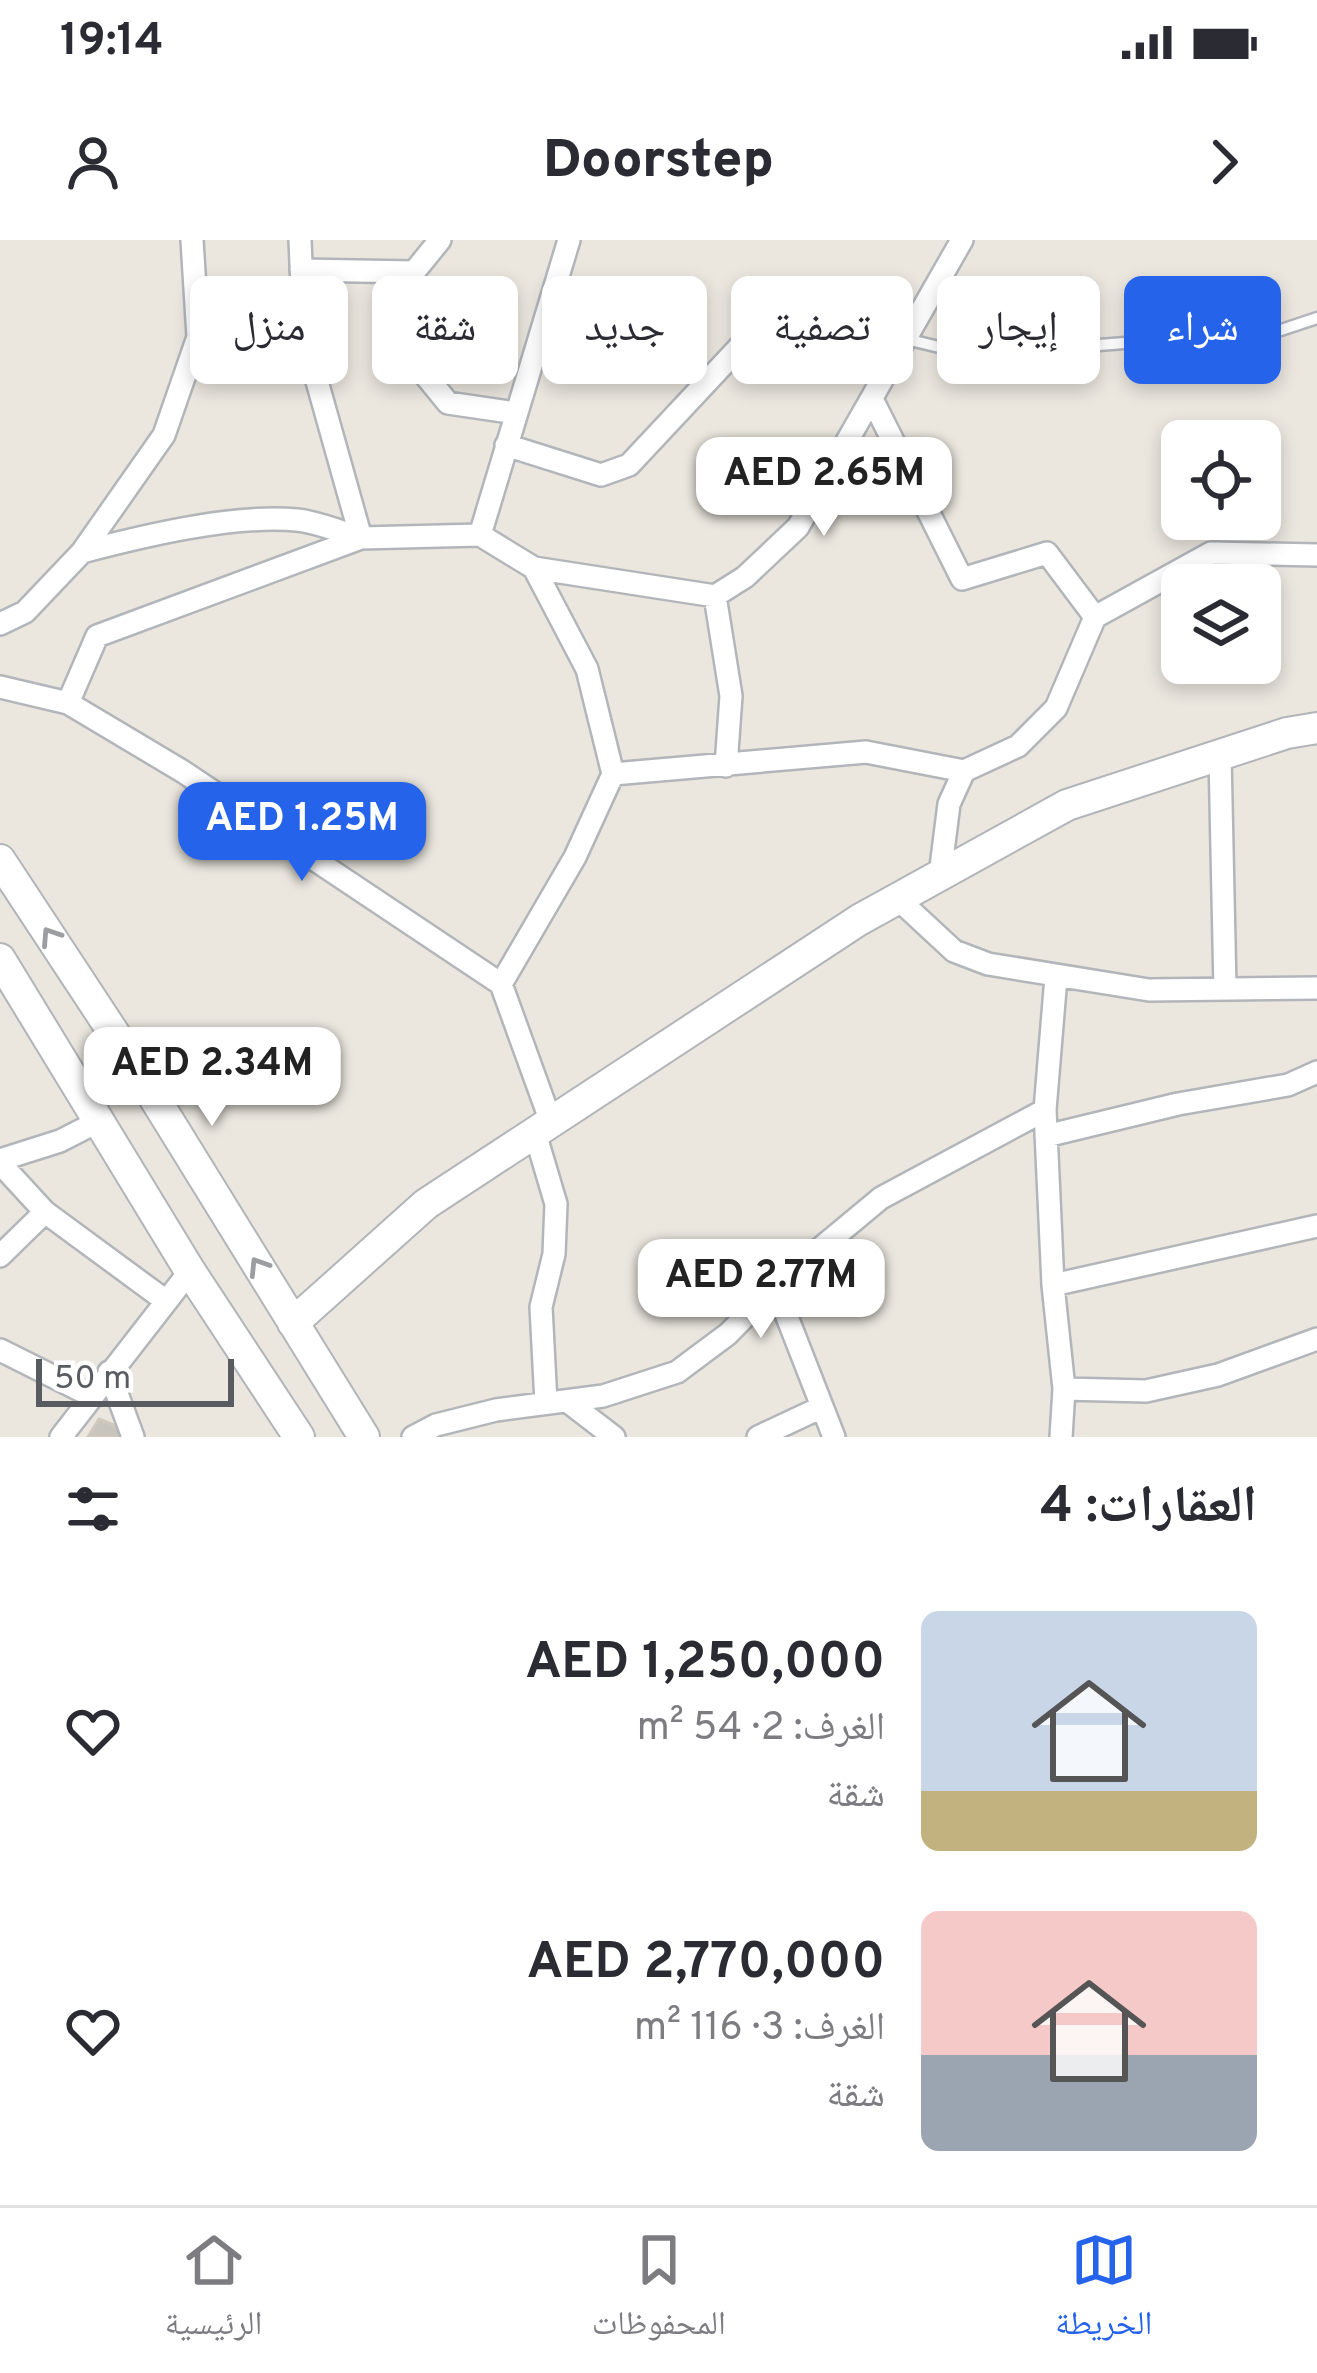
<!DOCTYPE html>
<html lang="ar">
<head>
<meta charset="utf-8">
<style>
	:root { --surface:#fff; --page:#f2f2f3; --text:#2b2b33; --muted:#7c7c81; --line:#e1e1e2; --accent:#2563eb }
	body { margin:0; font-family:Overpass,"Noto Naskh Arabic",sans-serif; background:var(--page); color:var(--text); direction:rtl; height:100vh; display:flex; flex-direction:column; font-size:45px; white-space:nowrap }
	* { box-sizing:border-box; margin:0 }
	p { font-size:39px; color:var(--muted) }
	.icon { flex:none; width:66px; height:66px; fill:none; stroke:currentColor; stroke-width:2; stroke-linecap:round; stroke-linejoin:round }
	.map { position:relative; height:1197px; overflow:hidden; direction:ltr }
	.panel { display:flex; flex-direction:column; background:var(--surface); flex:1 }
	.panel>* { flex:none }
	.guide { position:absolute; left:36px; top:36px; width:1245px; height:108px; direction:rtl; display:flex; gap:24px }
	.controls { position:absolute; left:1161px; top:180px; display:grid; gap:24px }
	.controls a { display:grid; place-items:center; width:120px; height:120px; border-radius:18px; background:var(--surface); box-shadow:0 6px 18px #0003; font-size:60px }
	.scale { position:absolute; left:36px; bottom:30px; width:198px; box-sizing:border-box; padding-left:12px; border:6px solid #585c60; border-top:0; font-size:33px; line-height:42px; white-space:nowrap; color:#585c60; -webkit-text-stroke:9px #fff; paint-order:stroke }
	.price { position:absolute; translate:-50% -102px; padding:0 27px; border-radius:24px; background:#fff; color:#222; font-size:39px; line-height:78px; filter:drop-shadow(0 3px 6px #0008) }
	.price::after { content:''; position:absolute; left:50%; top:72px; width:36px; height:27px; margin-left:-18px; background:inherit; clip-path:polygon(0 0,100% 0,50% 100%) }
	.price.active { background:var(--accent); color:#fff }
	ul { padding:0; list-style:none }
	li { display:flex; align-items:center; gap:36px; height:300px; padding:0 60px }
	li span { display:grid; place-items:center; flex:none; width:336px; height:240px; border-radius:18px; color:#555 }
	li>.icon { margin-inline-start:auto }
	span .icon { width:144px; height:144px; fill:#fffc; stroke-width:1 }
	li b { font-size:51px }
	h2 { display:flex; justify-content:space-between; align-items:center; height:144px; padding:0 60px; font-size:51px }
	.chip { padding:0 42px; border-radius:18px; background:var(--surface); box-shadow:0 6px 18px #0003; font-size:42px; line-height:108px }
	.chip.active { background:var(--accent); color:#fff }
	.status { display:flex; justify-content:space-between; align-items:center; height:84px; padding:0 60px; background:var(--surface); direction:ltr }
	.status svg { height:33px; fill:currentColor }
	header { display:flex; justify-content:space-between; align-items:center; height:156px; padding:0 60px; background:var(--surface); font-size:54px; font-weight:800 }
	.menu { display:flex; justify-content:space-around; align-items:center; height:168px; border-top:3px solid var(--line); background:var(--surface); font-size:33px; color:var(--muted) }
	.menu a { display:grid; justify-items:center; gap:6px }
	.menu .active { color:var(--accent) }
	.map>svg:first-child { display:block }
</style>
</head>
<body>
<div class="status"><b>19:14</b><svg viewBox="0 0 49 12"><path d="M0 12V9h3v3zM5 12V6h3v6zM10 12V3h3v9zM15 12V0h3v12zM26 1h20v11H26zM47 4h2v5h-2z"/></svg></div>
<header><svg class="icon" aria-label="forward" viewBox="0 0 24 24"><path d="M9 5l7 7-7 7"/></svg>Doorstep<svg class="icon" aria-label="person" viewBox="0 0 24 24"><circle cx="12" cy="8" r="4"/><path d="M4 21q1-7 8-7t8 7"/></svg></header>
<div class="map">
<svg width="1317" height="1197" viewBox="0 0 1317 1197">
	<rect width="100%" height="100%" fill="#ebe7df"/>
	<!-- building -->
	<path fill="#c8c4be" stroke="#d0c8bd" stroke-width="3" d="M 99,1179 L 126,1190 L 126,1197 L 88,1197 Z"/>
	<g fill="none" stroke-linecap="round" stroke-linejoin="round">
		<!-- lane casing -->
		<g stroke="#b2b6ba" stroke-width="15">
			<path id="lane" d="M 906,99 L 972,115 L 1150,101 L 1231,88 L 1281,90 L 1317,78"/>
		</g>
		<!-- street casing -->
		<g stroke="#b2b6ba" stroke-width="26">
			<path id="street" d="M 300,0 L 304,95 L 361,298
				M 440,0 L 414,32 L 421,130 L 448,163 L 516,173
				M 301,30 L 414,32
				M 872,159 L 962,339 L 1047,313 L 1095,377
				M 506,205 L 601,235 L 629,225 L 762,83 L 906,99
				M 480,295 L 569,0
				M 82,312 C 143,296 234,274 297,280 C 318,282 341,292 361,298
				M 534,328 L 715,356 L 745,337 L 798,287 L 962,0
				M 715,356 L 731,456 L 726,526
				M 0,384 L 25,372 L 82,312 L 164,195 L 198,97 L 192,0
				M 0,447 L 68,463 L 182,531 L 501,744 L 551,882
				M 68,463 L 97,396 L 361,298 L 480,295 L 534,328 L 587,429 L 613,534 L 575,617 L 501,744
				M 1220,515 L 1225,749
				M 613,534 L 866,512 L 964,531
				M 940,635 L 949,564 L 964,531 L 1018,506 L 1056,468 L 1095,377 L 1211,313 L 1317,315
				M 898,659 L 954,711 L 988,724 L 1149,750 L 1317,748
				M 1056,737 L 1045,870 L 1053,1045 L 1064,1149 L 1061,1197
				M 535,893 L 556,964 L 554,1014 L 541,1067 L 546,1163
				M 1046,896 L 1178,864 L 1288,845 L 1317,832
				M 0,920 L 60,901 L 101,880
				M 0,923 L 45,972 L 166,1061
				M 0,1016 L 45,972
				M 1053,1045 L 1317,986
				M 775,1046 L 834,1197
				M 0,1110 L 90,1155
				M 109,1132 L 133,1197
				M 1064,1149 L 1146,1151 L 1218,1135 L 1317,1099
				M 567,1161 L 614,1197
				M 61,1197 L 190,1031
				M 413,1197 L 436,1185 L 496,1170 L 603,1156 L 677,1132 L 728,1094 L 775,1046 L 881,958 L 1045,870
				M 758,1197 L 822,1167"/>
		</g>
		<!-- secondary casing -->
		<g stroke="#b1b5ba" stroke-width="34">
			<path id="secondary" d="M 0,620 L 123,807 L 364,1197
				M 0,719 L 190,1031 L 299,1197
				M 293,1083 L 426,964 L 859,680 L 1067,565 L 1287,493 L 1317,488"/>
		</g>
		<!-- lane -->
		<use href="#lane" stroke="#fff" stroke-width="10"/>
		<!-- street -->
		<use href="#street" stroke="#fff" stroke-width="21"/>
		<!-- secondary -->
		<use href="#secondary" stroke="#fff" stroke-width="30"/>
	</g>
	<!-- one-way arrows -->
	<defs><path id="oneway-chevron" d="M-2-3.5L2.5 0L-2 3.5" fill="none" stroke-width="1.6" stroke-linecap="round" stroke-linejoin="round" transform="scale(3)"/></defs>
	<g stroke="#9b9da0">
		<use href="#oneway-chevron" transform="translate(50 696) rotate(-123)"/>
		<use href="#oneway-chevron" transform="translate(258 1026) rotate(-122)"/>
	</g>
</svg>
<div class="controls">
<a><svg class="icon" aria-label="locate" viewBox="0 0 24 24"><circle cx="12" cy="12" r="6"/><path d="M12 2v4M12 18v4M2 12h4M18 12h4"/></svg></a>
<a><svg class="icon" aria-label="layers" viewBox="0 0 24 24"><path d="M12 4l9 5-9 5-9-5zM3 14l9 5 9-5"/></svg></a>
</div>
<div class="scale">50 m</div>
<b class="price" style="left:824px;top:299px">AED 2.65M</b>
<b class="price active" style="left:302px;top:644px">AED 1.25M</b>
<b class="price" style="left:212px;top:889px">AED 2.34M</b>
<b class="price" style="left:761px;top:1101px">AED 2.77M</b>
<div class="guide">
<a class="chip active">شراء</a>
<a class="chip">إيجار</a>
<a class="chip">تصفية</a>
<a class="chip">جديد</a>
<a class="chip">شقة</a>
<a class="chip">منزل</a>
</div>
</div>
<section class="panel">
<h2>العقارات: 4<svg class="icon" aria-label="filters" viewBox="0 0 24 24"><path d="M4 7h16M4 17h16"/><circle cx="9" cy="7" r="2"/><circle cx="15" cy="17" r="2"/></svg></h2>
<ul>
<li><span style="background:linear-gradient(#c9d6e8 75%,#c2b280 0)"><svg class="icon" aria-label="home" viewBox="0 0 24 24"><path d="M3 11l9-7 9 7M6 9v11h12V9"/></svg></span><div><b>AED 1,250,000</b><p>الغرف: 2 · 54 m²</p><p>شقة</p></div><svg class="icon" aria-label="heart" viewBox="0 0 24 24"><path d="M12 20l-8-8c-3-5 5-10 8-4 3-6 11-1 8 4z"/></svg></li>
<li><span style="background:linear-gradient(#f6c9c9 60%,#9aa5b1 0)"><svg class="icon" aria-label="home" viewBox="0 0 24 24"><path d="M3 11l9-7 9 7M6 9v11h12V9"/></svg></span><div><b>AED 2,770,000</b><p>الغرف: 3 · 116 m²</p><p>شقة</p></div><svg class="icon" aria-label="heart" viewBox="0 0 24 24"><path d="M12 20l-8-8c-3-5 5-10 8-4 3-6 11-1 8 4z"/></svg></li>
</ul>
</section>
<nav class="menu">
<a class="active"><svg class="icon" aria-label="map" viewBox="0 0 24 24"><path d="M3 6l6-2 6 2 6-2v14l-6 2-6-2-6 2zM9 4v14M15 6v14"/></svg>الخريطة</a>
<a><svg class="icon" aria-label="saved" viewBox="0 0 24 24"><path d="M7 4h10v16l-5-4-5 4z"/></svg>المحفوظات</a>
<a><svg class="icon" aria-label="home" viewBox="0 0 24 24"><path d="M3 11l9-7 9 7M6 9v11h12V9"/></svg>الرئيسية</a>
</nav>
</body>
</html>
